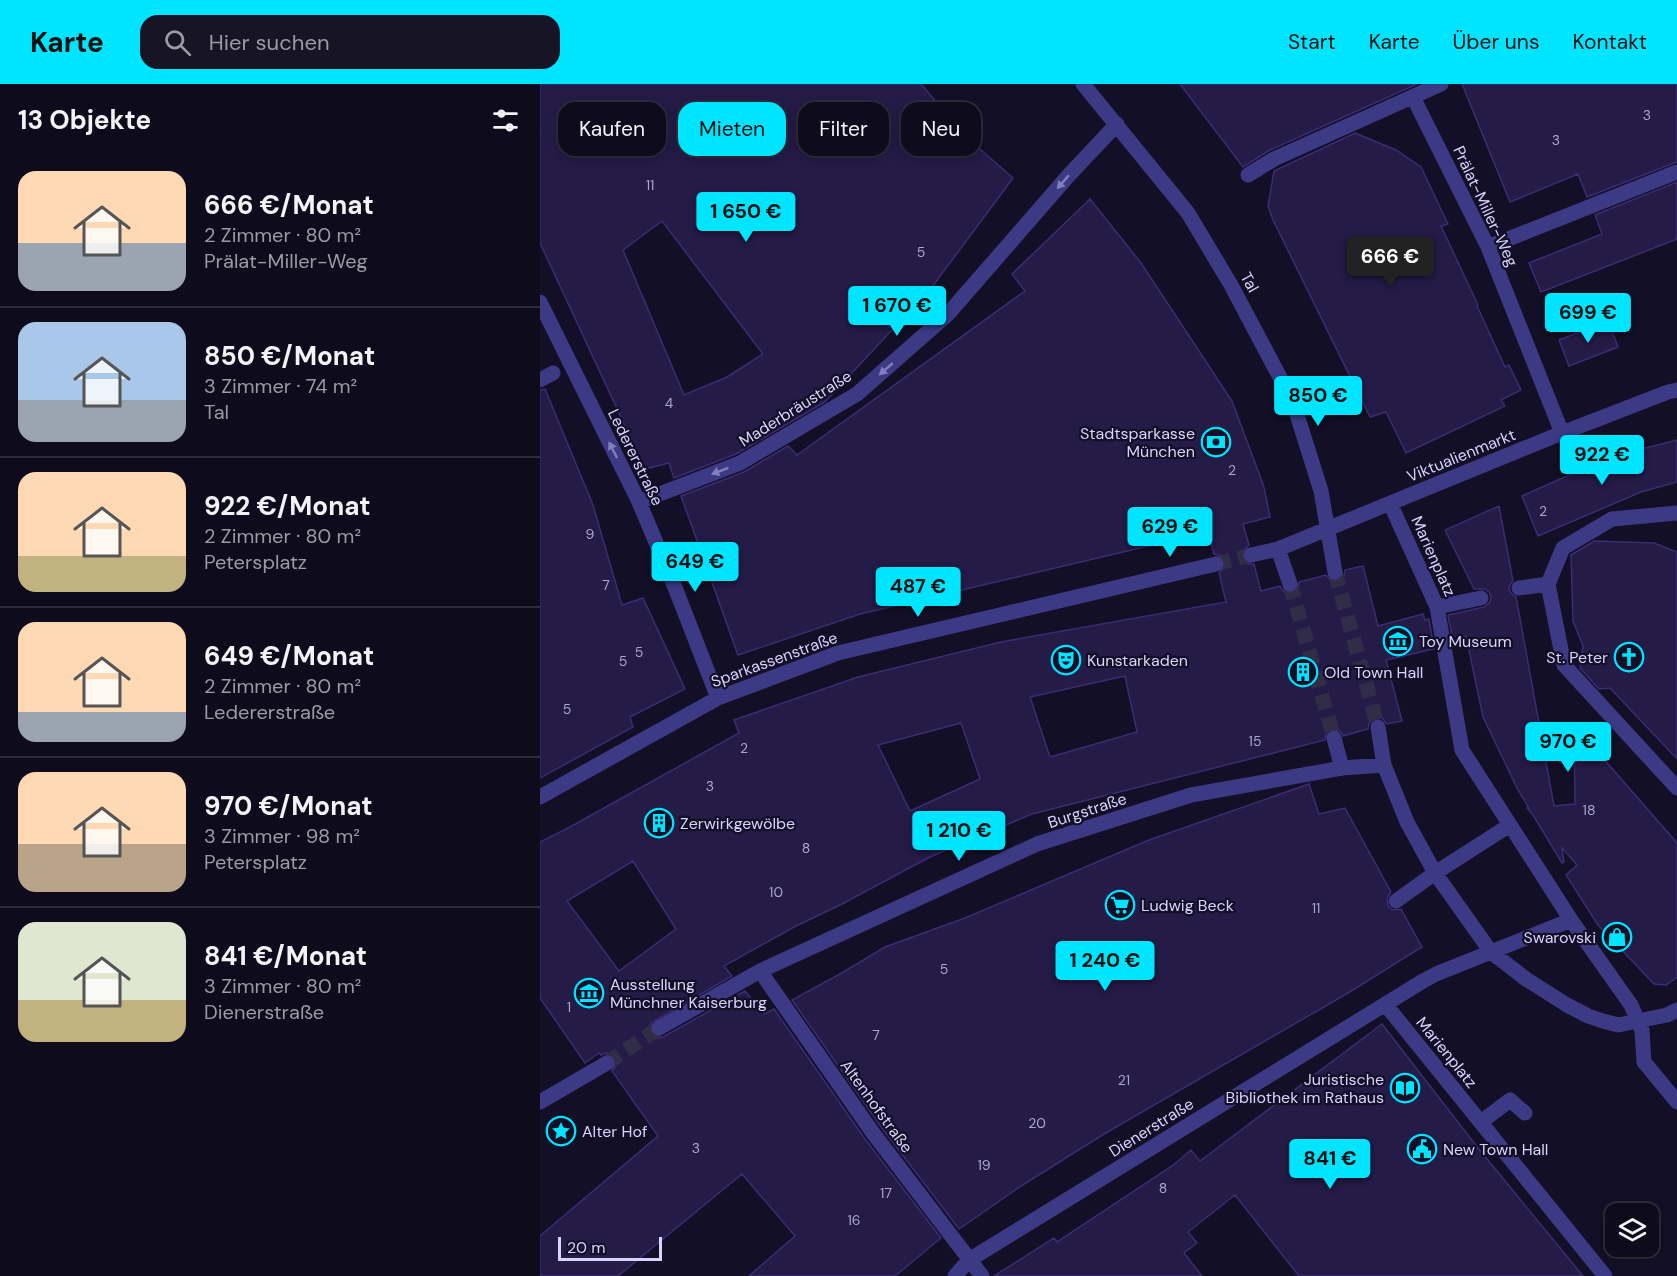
<!DOCTYPE html>
<html lang="de">
<head>
<meta charset="utf-8">
<style>
	:root { --surface:#0e0b1c; --page:#171425; --text:#f1f3f6; --muted:#9b9ba3; --line:#2e2b3b; --accent:#00e5ff }
	body { margin:0; font-family:"DM Sans",sans-serif; background:var(--page); color:var(--text); height:100vh; display:flex; flex-direction:column; font-size:22px; white-space:nowrap }
	* { box-sizing:border-box; margin:0 }
	p { font-size:20px; color:var(--muted) }
	.icon { flex:none; width:33px; height:33px; fill:none; stroke:currentColor; stroke-width:2; stroke-linecap:round; stroke-linejoin:round }
	.map { position:relative; flex:1; overflow:hidden }
	.details { display:flex; flex-direction:column; background:var(--surface); width:540px }
	.details>* { flex:none }
	.banner { position:absolute; left:18px; top:18px; width:570px; height:54px; display:flex; gap:12px }
	.tools { position:absolute; left:1065px; top:1119px; display:grid; gap:12px }
	.tools a { display:grid; place-items:center; width:54px; height:54px; border-radius:12px; background:var(--surface); box-shadow:0 3px 15px #0003,0 0 0 2px var(--line); font-size:30px }
	.scale { position:absolute; left:18px; bottom:15px; width:104px; box-sizing:border-box; padding-left:6px; border:3px solid #d9d4ff; border-top:0; font-size:16px; line-height:21px; white-space:nowrap; color:#d9d4ff; -webkit-text-stroke:4px #130f26; paint-order:stroke }
	.price { position:absolute; translate:-50% -51px; padding:0 14px; border-radius:6px; background:var(--accent); color:#111; font-size:20px; line-height:39px; filter:drop-shadow(0 2px 3px #0008) }
	.price::after { content:''; position:absolute; left:50%; top:36px; width:18px; height:14px; margin-left:-9px; background:inherit; clip-path:polygon(0 0,100% 0,50% 100%) }
	.price.on { background:#222; color:#fff }
	ul { padding:0; list-style:none }
	li { display:flex; align-items:center; gap:18px; height:150px; padding:0 18px }
	li+li { border-top:2px solid var(--line) }
	li span { display:grid; place-items:center; flex:none; width:168px; height:120px; border-radius:18px; color:#555 }
	li>.icon { margin-inline-start:auto }
	span .icon { width:72px; height:72px; fill:#fffc; stroke-width:1 }
	li b { font-size:26px }
	h2 { display:flex; justify-content:space-between; align-items:center; height:72px; padding:0 18px; font-size:26px }
	.tag { padding:0 21px; border-radius:18px; background:var(--surface); box-shadow:0 3px 15px #0003,0 0 0 2px var(--line); font-size:21px; line-height:54px }
	.tag.on { background:var(--accent); color:#111 }
	header { display:flex; align-items:center; gap:36px; box-sizing:border-box; height:84px; padding:0 30px; background:var(--accent); color:#111 }
	header strong { font-size:28px }
	nav { display:flex; gap:33px; margin-inline-start:auto; font-size:21px }
	.search { width:420px; height:54px; background:var(--page); display:flex; align-items:center; gap:15px; box-sizing:border-box; padding:0 21px; border-radius:18px; color:var(--muted); font-size:22px }
	main { display:flex; flex:1; min-height:0 }
	.map>svg:first-child { display:block }
</style>
</head>
<body>
<header>
<strong>Karte</strong>
<div class="search"><svg class="icon" aria-label="search" viewBox="0 0 24 24"><circle cx="10" cy="10" r="6"/><path d="M15 15l6 6"/></svg>Hier suchen</div>
<nav><a>Start</a><a>Karte</a><a>Über uns</a><a>Kontakt</a></nav>
</header>
<main>
<section class="details">
<h2>13 Objekte<svg class="icon" aria-label="filters" viewBox="0 0 24 24"><path d="M4 7h16M4 17h16"/><circle cx="9" cy="7" r="2"/><circle cx="15" cy="17" r="2"/></svg></h2>
<ul>
<li><span style="background:linear-gradient(#ffd9b3 60%,#9aa5b1 0)"><svg class="icon" aria-label="home" viewBox="0 0 24 24"><path d="M3 11l9-7 9 7M6 9v11h12V9"/></svg></span><div><b>666 €/Monat</b><p>2 Zimmer · 80 m²</p><p>Prälat-Miller-Weg</p></div></li>
<li><span style="background:linear-gradient(#a9c7e8 65%,#9aa5b1 0)"><svg class="icon" aria-label="home" viewBox="0 0 24 24"><path d="M3 11l9-7 9 7M6 9v11h12V9"/></svg></span><div><b>850 €/Monat</b><p>3 Zimmer · 74 m²</p><p>Tal</p></div></li>
<li><span style="background:linear-gradient(#ffd9b3 70%,#c2b280 0)"><svg class="icon" aria-label="home" viewBox="0 0 24 24"><path d="M3 11l9-7 9 7M6 9v11h12V9"/></svg></span><div><b>922 €/Monat</b><p>2 Zimmer · 80 m²</p><p>Petersplatz</p></div></li>
<li><span style="background:linear-gradient(#ffd9b3 75%,#9aa5b1 0)"><svg class="icon" aria-label="home" viewBox="0 0 24 24"><path d="M3 11l9-7 9 7M6 9v11h12V9"/></svg></span><div><b>649 €/Monat</b><p>2 Zimmer · 80 m²</p><p>Ledererstraße</p></div></li>
<li><span style="background:linear-gradient(#ffd9b3 60%,#b9a48a 0)"><svg class="icon" aria-label="home" viewBox="0 0 24 24"><path d="M3 11l9-7 9 7M6 9v11h12V9"/></svg></span><div><b>970 €/Monat</b><p>3 Zimmer · 98 m²</p><p>Petersplatz</p></div></li>
<li><span style="background:linear-gradient(#dfe7d0 65%,#c2b280 0)"><svg class="icon" aria-label="home" viewBox="0 0 24 24"><path d="M3 11l9-7 9 7M6 9v11h12V9"/></svg></span><div><b>841 €/Monat</b><p>3 Zimmer · 80 m²</p><p>Dienerstraße</p></div></li>
</ul>
</section>
<div class="map">
<svg width="1137" height="1192" viewBox="0 0 1137 1192">
	<rect width="100%" height="100%" fill="#130f26"/>
	<!-- building -->
	<path fill="#241b47" stroke="#3b2d73" stroke-width="1.5" fill-rule="evenodd" d="M 0,0 L 381,0 L 424,51 L 473,94 L 392,203 L 285,318 L 196,370 L 134,394 L 129,379 L 105,385 L 0,159 ZM 122,137 L 223,270 L 187,293 L 144,311 L 83,166 Z
		M 640,0 L 877,0 L 730,66 L 703,83 Z
		M 922,0 L 1137,0 L 1137,78 L 1047,113 L 1038,90 L 970,118 Z
		M 815,49 L 856,66 L 881,83 L 908,140 L 901,142 L 938,221 L 937,222 L 965,283 L 969,281 L 981,306 L 961,316 L 965,322 L 866,369 L 846,328 L 830,333 L 733,136 L 728,122 L 734,87 Z
		M 1137,98 L 1137,155 L 1001,208 L 989,179 L 1062,150 L 1055,131 Z
		M 550,115 L 601,179 L 692,317 L 724,403 L 730,433 L 703,440 L 709,461 L 702,468 L 702,474 L 708,480 L 714,480 L 721,507 L 740,502 L 744,508 L 753,509 L 758,506 L 759,498 L 786,491 L 791,497 L 797,497 L 804,492 L 805,486 L 823,482 L 838,542 L 883,530 L 885,536 L 889,535 L 894,565 L 846,576 L 862,637 L 847,640 L 842,634 L 836,634 L 829,639 L 828,645 L 803,652 L 800,647 L 792,645 L 787,648 L 785,656 L 492,730 L 390,773 L 302,820 L 254,843 L 184,882 L 192,892 L 111,939 L 109,944 L 111,949 L 118,954 L 123,953 L 205,907 L 224,930 L 234,925 L 325,1055 L 401,1154 L 355,1192 L 209,1192 L 255,1152 L 202,1090 L 78,1192 L 0,1192 L 0,1152 L 118,1052 L 72,987 L 77,980 L 75,974 L 71,970 L 66,969 L 61,971 L 59,969 L 45,979 L 0,914 L 0,758 L 30,743 L 199,649 L 194,636 L 318,593 L 461,558 L 686,518 L 679,489 L 685,483 L 685,477 L 679,471 L 674,470 L 668,448 L 320,530 L 198,571 L 141,412 L 204,388 L 248,362 L 257,371 L 485,207 L 472,190 ZM 585,592 L 597,648 L 510,673 L 490,613 ZM 421,639 L 440,695 L 370,727 L 338,661 ZM 93,777 L 136,845 L 79,887 L 27,817 Z
		M 1068,237 L 1078,263 L 1029,282 L 1019,256 Z
		M 5,305 L 53,421 L 82,521 L 103,514 L 145,605 L 90,633 L 93,643 L 0,694 L 0,306 Z
		M 1137,356 L 1137,398 L 1101,408 L 998,452 L 982,412 L 1070,373 Z
		M 959,422 L 973,497 L 970,501 L 969,506 L 972,510 L 976,513 L 979,529 L 1014,722 L 1035,720 L 1034,641 L 1137,759 L 1137,893 L 1126,901 L 1114,900 L 1058,841 L 1026,791 L 1037,781 L 1022,764 L 1024,778 L 1022,779 L 993,731 L 987,724 L 989,724 L 978,706 L 943,633 L 926,552 L 913,557 L 908,531 L 944,523 L 950,518 L 951,513 L 949,508 L 945,505 L 934,505 L 905,446 Z
		M 1054,457 L 1114,459 L 1137,468 L 1137,675 L 1070,604 L 1059,605 L 1040,584 L 1043,562 L 1033,537 L 1031,471 Z
		M 769,700 L 779,730 L 805,724 L 851,808 L 847,814 L 848,822 L 853,826 L 861,825 L 882,863 L 808,909 L 564,1050 L 481,1102 L 419,1145 L 341,1043 L 252,916 L 300,890 L 345,863 L 425,834 L 609,756 Z
		M 842,940 L 938,1064 L 1043,1192 L 759,1192 L 695,1111 L 648,1148 L 657,1159 L 644,1169 L 662,1192 L 454,1192 L 514,1154 L 517,1158 L 632,1082 L 651,1066 L 660,1077 Z"/>
	<g fill="none" stroke-linecap="round" stroke-linejoin="round">
		<!-- street-tunnel -->
		<path stroke="#312d47" stroke-width="15" stroke-dasharray="15 8" stroke-linecap="butt" d="M 676,480 L 711,471
			M 795,488 L 838,643
			M 750,500 L 794,654
			M 67,979 L 119,944"/>
		<!-- street -->
		<path stroke="#3d3a85" stroke-width="15" d="M 543,0 L 648,129 L 691,201 L 753,318 L 781,407 L 795,488
			M 873,13 L 948,163 L 1022,349
			M 708,91 L 734,75 L 901,0
			M 948,163 L 1137,88
			M 0,218 L 99,418 L 136,506 L 178,614
			M 0,296 L 13,289
			M 99,418 L 200,379 L 317,310 L 408,230 L 529,91 L 577,40
			M 850,419 L 897,523 L 922,666 L 1031,836 L 1091,921 L 1102,946 L 1104,978 L 1137,1018
			M 738,465 L 750,500
			M 711,471 L 738,465 L 1022,349 L 1128,308 L 1137,306
			M 1008,500 L 1024,581 L 1137,704
			M 979,504 L 1008,500 L 1023,464 L 1072,435 L 1137,429
			M 897,523 L 941,514
			M 838,643 L 844,681 L 867,738 L 895,789 L 951,868 L 986,895 L 1027,921 L 1048,932 L 1063,937 L 1078,941 L 1127,931 L 1137,926
			M 794,654 L 802,684
			M 0,713 L 178,614 L 298,569 L 676,480
			M 856,817 L 895,789 L 970,741
			M 220,887 L 333,1049 L 442,1192
			M 845,920 L 1065,1192
			M 119,944 L 220,887 L 497,760 L 651,711 L 802,684 L 844,681
			M 0,1018 L 67,979
			M 941,1038 L 970,1016 L 985,1029
			M 415,1192 L 429,1176 L 883,897 L 896,890 L 1031,836"/>
	</g>
	<!-- one-way arrows -->
	<defs><path id="oneway-solid" d="M-6-.8H1V-3.2L6.5 0L1 3.2V.8H-6Z" transform="scale(1.5)"/></defs>
	<g fill="#837fbc">
		<use href="#oneway-solid" transform="translate(523 98) rotate(131)"/>
		<use href="#oneway-solid" transform="translate(346 285) rotate(139)"/>
		<use href="#oneway-solid" transform="translate(73 366) rotate(-117)"/>
		<use href="#oneway-solid" transform="translate(180 387) rotate(159)"/>
	</g>
	<!-- icons -->
	<defs>
		<g id="bank-ring" transform="scale(1.5)"><circle r="9.5" fill="#130f26" stroke="#00e5ff" stroke-width="1.5"/><path d="M-6-4H6V4H-6ZM0-2.3a2.3 2.3 0 1 0 0 4.6a2.3 2.3 0 1 0 0-4.6Z" fill="#00e5ff"/></g>
		<g id="museum-ring" transform="scale(1.5)"><circle r="9.5" fill="#130f26" stroke="#00e5ff" stroke-width="1.5"/><path d="M0-6L6-3V-2H-6V-3ZM-5-1h2V3h-2ZM-1-1h2V3h-2ZM3-1h2V3H3ZM-6 4H6V6H-6Z" fill="#00e5ff"/></g>
		<g id="church-ring" transform="scale(1.5)"><circle r="9.5" fill="#130f26" stroke="#00e5ff" stroke-width="1.5"/><path d="M-1.2-6h2.4v3.5h3.3v2.4h-3.3V6h-2.4V-.1h-3.3v-2.4h3.3Z" fill="#00e5ff"/></g>
		<g id="theatre-ring" transform="scale(1.5)"><circle r="9.5" fill="#130f26" stroke="#00e5ff" stroke-width="1.5"/><path d="M-5-5.5Q0-4 5-5.5V0Q5 5 0 6Q-5 5-5 0ZM-3.3-2.5H-1v1.5H-3.3ZM1-2.5H3.3v1.5H1ZM-2.8 1Q0 5.5 2.8 1Z" fill="#00e5ff"/></g>
		<g id="building-ring" transform="scale(1.5)"><circle r="9.5" fill="#130f26" stroke="#00e5ff" stroke-width="1.5"/><path d="M-4-6H4V6H1V3H-1V6H-4ZM-2.5-4.3h1.7v1.8h-1.7ZM.8-4.3h1.7v1.8H.8ZM-2.5-1h1.7V.8h-1.7ZM.8-1h1.7V.8H.8Z" fill="#00e5ff"/></g>
		<g id="supermarket-ring" transform="scale(1.5)"><circle r="9.5" fill="#130f26" stroke="#00e5ff" stroke-width="1.5"/><path d="M-6-5.5h2.5l.6 2H6L4.5 2H-2.5L-4.4-4H-6ZM-1.5 3.2a1.3 1.3 0 1 0 .1 0ZM3 3.2a1.3 1.3 0 1 0 .1 0Z" fill="#00e5ff"/></g>
		<g id="shop-ring" transform="scale(1.5)"><circle r="9.5" fill="#130f26" stroke="#00e5ff" stroke-width="1.5"/><path d="M-5-2.5h2.3a2.7 3.5 0 0 1 5.4 0H5L5.5 6h-11ZM-1.5-2.5h3a1.5 2.3 0 0 0-3 0Z" fill="#00e5ff"/></g>
		<g id="library-ring" transform="scale(1.5)"><circle r="9.5" fill="#130f26" stroke="#00e5ff" stroke-width="1.5"/><path d="M-6-4Q-3-5.5-.7-3.5V5Q-3 3-6 4ZM6-4Q3-5.5 .7-3.5V5Q3 3 6 4Z" fill="#00e5ff"/></g>
		<g id="sight-ring" transform="scale(1.5)"><circle r="9.5" fill="#130f26" stroke="#00e5ff" stroke-width="1.5"/><path d="M0-6L1.8-2.2L6-1.7L2.9 1.2L3.7 5.4L0 3.3L-3.7 5.4L-2.9 1.2L-6-1.7L-1.8-2.2Z" fill="#00e5ff"/></g>
		<g id="civic-ring" transform="scale(1.5)"><circle r="9.5" fill="#130f26" stroke="#00e5ff" stroke-width="1.5"/><path d="M-.6-6.5H3V-4.5H.6V-3L4-1V1h2V6H-6V1h2V-1L-.6-3ZM-1.2 2.5V6h2.4V2.5Z" fill="#00e5ff"/></g>
	</defs>
	<g fill-rule="evenodd">
		<use href="#bank-ring" x="676" y="358"/>
		<use href="#museum-ring" x="858" y="557"/>
		<use href="#church-ring" x="1089" y="573"/>
		<use href="#theatre-ring" x="526" y="576"/>
		<use href="#building-ring" x="763" y="588"/>
		<use href="#building-ring" x="119" y="739"/>
		<use href="#supermarket-ring" x="580" y="821"/>
		<use href="#shop-ring" x="1077" y="853"/>
		<use href="#museum-ring" x="49" y="909"/>
		<use href="#library-ring" x="865" y="1004"/>
		<use href="#sight-ring" x="21" y="1047"/>
		<use href="#civic-ring" x="882" y="1065"/>
	</g>
	<g text-anchor="middle" stroke-width="4.5" stroke-linejoin="round" paint-order="stroke">
		<!-- number labels -->
		<g font-size="14" fill="#aca6d1">
			<text x="1107" y="36">3</text>
			<text x="1016" y="61">3</text>
			<text x="110" y="106">11</text>
			<text x="381" y="173">5</text>
			<text x="129" y="324">4</text>
			<text x="692" y="391">2</text>
			<text x="1003" y="432">2</text>
			<text x="50" y="455">9</text>
			<text x="66" y="506">7</text>
			<text x="99" y="573">5</text>
			<text x="83" y="582">5</text>
			<text x="27" y="630">5</text>
			<text x="715" y="662">15</text>
			<text x="204" y="669">2</text>
			<text x="170" y="707">3</text>
			<text x="1049" y="731">18</text>
			<text x="266" y="769">8</text>
			<text x="236" y="813">10</text>
			<text x="776" y="829">11</text>
			<text x="404" y="890">5</text>
			<text x="29" y="928">1</text>
			<text x="336" y="956">7</text>
			<text x="584" y="1001">21</text>
			<text x="497" y="1044">20</text>
			<text x="156" y="1069">3</text>
			<text x="444" y="1086">19</text>
			<text x="623" y="1109">8</text>
			<text x="346" y="1114">17</text>
			<text x="314" y="1141">16</text>
		</g>
		<!-- street labels -->
		<g font-size="16" fill="#d9d4ff" stroke="#130f26">
			<text transform="translate(946 122) rotate(65)" y="6">Prälat-Miller-Weg</text>
			<text transform="translate(710 198) rotate(61)" y="6">Tal</text>
			<text transform="translate(255 324) rotate(-32)" y="6">Maderbräustraße</text>
			<text transform="translate(921 371) rotate(-22)" y="6">Viktualienmarkt</text>
			<text transform="translate(96 373) rotate(64)" y="6">Ledererstraße</text>
			<text transform="translate(894 472) rotate(66)" y="6">Marienplatz</text>
			<text transform="translate(234 575) rotate(-20)" y="6">Sparkassenstraße</text>
			<text transform="translate(547 726) rotate(-18)" y="6">Burgstraße</text>
			<text transform="translate(907 968) rotate(51)" y="6">Marienplatz</text>
			<text transform="translate(337 1022) rotate(54)" y="6">Altenhofstraße</text>
			<text transform="translate(611 1043) rotate(-32)" y="6">Dienerstraße</text>
		</g>
		<!-- poi labels -->
		<g font-size="16" fill="#d9d4ff" stroke="#130f26" text-anchor="start">
			<text x="655" y="355" text-anchor="end">Stadtsparkasse<tspan x="655" dy="18">München</tspan></text>
			<text x="879" y="563">Toy Museum</text>
			<text x="1068" y="579" text-anchor="end">St. Peter</text>
			<text x="547" y="582">Kunstarkaden</text>
			<text x="784" y="594">Old Town Hall</text>
			<text x="140" y="745">Zerwirkgewölbe</text>
			<text x="601" y="827">Ludwig Beck</text>
			<text x="1056" y="859" text-anchor="end">Swarovski</text>
			<text x="70" y="906">Ausstellung<tspan x="70" dy="18">Münchner Kaiserburg</tspan></text>
			<text x="844" y="1001" text-anchor="end">Juristische<tspan x="844" dy="18">Bibliothek im Rathaus</tspan></text>
			<text x="42" y="1053">Alter Hof</text>
			<text x="903" y="1071">New Town Hall</text>
		</g>
	</g>
</svg>
<div class="tools">
<a><svg class="icon" aria-label="layers" viewBox="0 0 24 24"><path d="M12 4l9 5-9 5-9-5zM3 14l9 5 9-5"/></svg></a>
</div>
<div class="scale">20 m</div>
<b class="price" style="left:206px;top:159px">1 650 €</b>
<b class="price on" style="left:850px;top:204px">666 €</b>
<b class="price" style="left:357px;top:253px">1 670 €</b>
<b class="price" style="left:1048px;top:260px">699 €</b>
<b class="price" style="left:778px;top:343px">850 €</b>
<b class="price" style="left:1062px;top:402px">922 €</b>
<b class="price" style="left:630px;top:474px">629 €</b>
<b class="price" style="left:155px;top:509px">649 €</b>
<b class="price" style="left:378px;top:534px">487 €</b>
<b class="price" style="left:1028px;top:689px">970 €</b>
<b class="price" style="left:419px;top:778px">1 210 €</b>
<b class="price" style="left:565px;top:908px">1 240 €</b>
<b class="price" style="left:790px;top:1106px">841 €</b>
<div class="banner">
<a class="tag">Kaufen</a>
<a class="tag on">Mieten</a>
<a class="tag">Filter</a>
<a class="tag">Neu</a>
</div>
</div>
</main>
</body>
</html>
